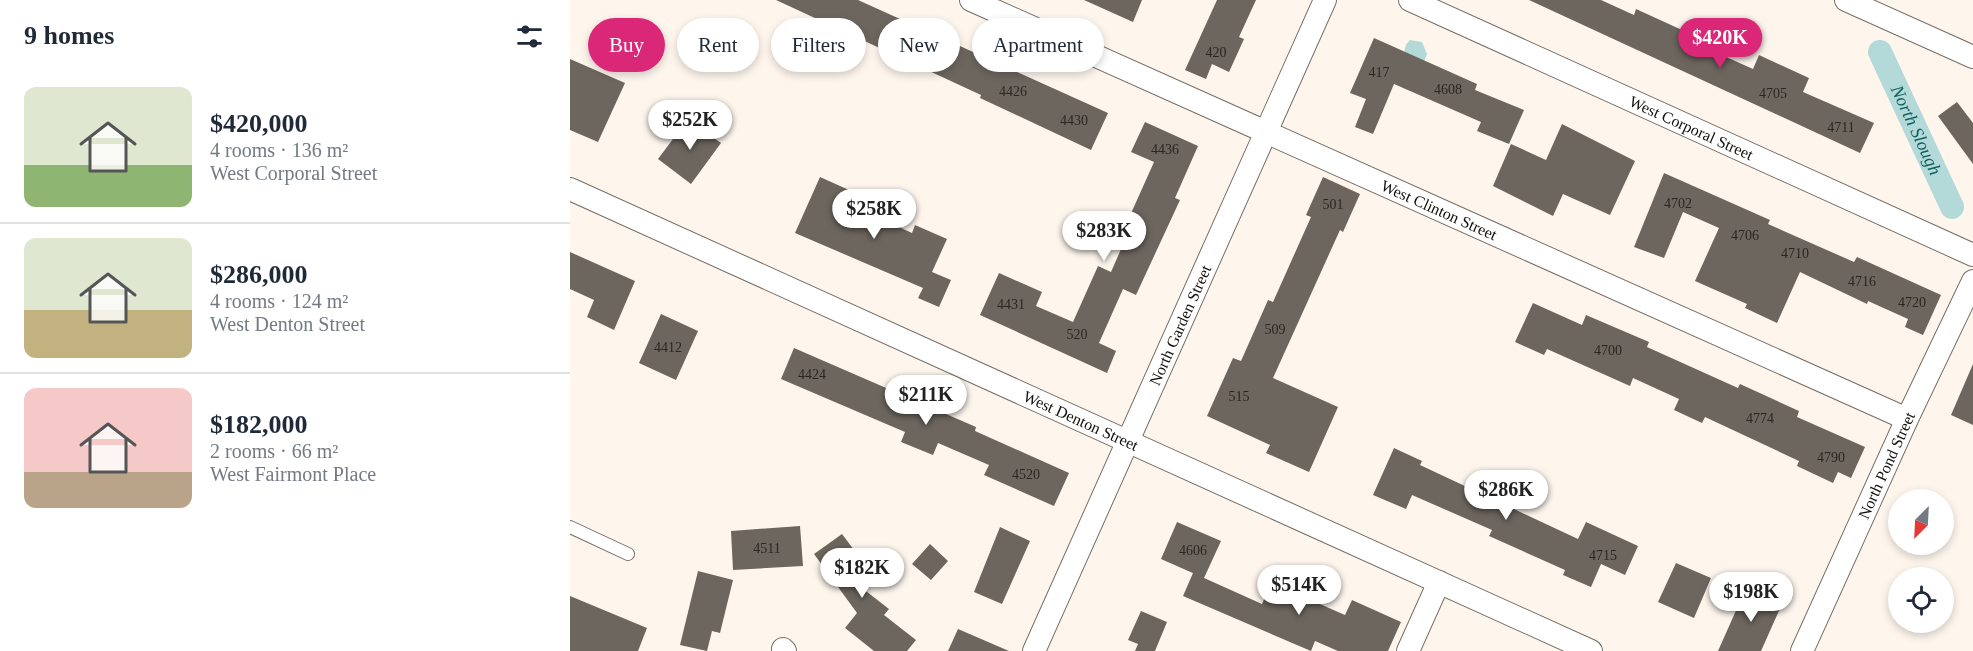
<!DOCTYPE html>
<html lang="en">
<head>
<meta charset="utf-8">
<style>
	:root { --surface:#fff; --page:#f6f6f7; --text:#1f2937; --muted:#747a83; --line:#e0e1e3; --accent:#db2777 }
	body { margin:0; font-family:"Times New Roman",serif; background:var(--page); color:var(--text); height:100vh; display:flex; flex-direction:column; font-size:22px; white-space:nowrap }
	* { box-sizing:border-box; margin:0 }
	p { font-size:20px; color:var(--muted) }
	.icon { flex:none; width:33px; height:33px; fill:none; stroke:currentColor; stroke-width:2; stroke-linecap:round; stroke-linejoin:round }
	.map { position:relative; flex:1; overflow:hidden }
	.drawer { display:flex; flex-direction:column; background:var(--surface); width:570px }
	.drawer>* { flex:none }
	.guide { position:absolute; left:18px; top:18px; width:570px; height:54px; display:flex; gap:12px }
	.needle { width:39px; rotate:204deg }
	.buttons { position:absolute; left:1318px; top:489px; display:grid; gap:12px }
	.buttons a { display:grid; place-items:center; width:66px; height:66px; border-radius:50%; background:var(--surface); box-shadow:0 3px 9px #0003; font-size:30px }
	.price { position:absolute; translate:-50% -51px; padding:0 14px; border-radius:21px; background:#fff; color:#222; font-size:20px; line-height:39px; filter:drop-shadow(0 2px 3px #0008) }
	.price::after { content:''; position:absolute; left:50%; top:36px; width:18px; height:14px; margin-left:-9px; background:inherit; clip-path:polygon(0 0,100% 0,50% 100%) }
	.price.on { background:var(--accent); color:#fff }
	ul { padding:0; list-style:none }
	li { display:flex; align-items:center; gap:18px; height:150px; padding:0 24px }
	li+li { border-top:2px solid var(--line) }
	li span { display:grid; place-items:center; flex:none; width:168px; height:120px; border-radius:12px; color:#555 }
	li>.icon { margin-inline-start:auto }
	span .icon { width:72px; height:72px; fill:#fffc; stroke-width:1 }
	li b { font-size:26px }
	h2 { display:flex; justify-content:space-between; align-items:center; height:72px; padding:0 24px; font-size:26px }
	.pill { padding:0 21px; border-radius:27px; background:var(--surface); box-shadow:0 3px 9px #0003; font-size:21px; line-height:54px }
	.pill.on { background:var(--accent); color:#fff }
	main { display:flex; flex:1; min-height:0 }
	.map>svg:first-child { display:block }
</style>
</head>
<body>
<main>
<section class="drawer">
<h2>9 homes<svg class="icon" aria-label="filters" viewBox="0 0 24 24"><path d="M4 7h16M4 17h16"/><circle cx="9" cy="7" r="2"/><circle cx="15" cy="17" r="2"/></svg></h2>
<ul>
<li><span style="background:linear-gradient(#dfe7d0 65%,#8fb573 0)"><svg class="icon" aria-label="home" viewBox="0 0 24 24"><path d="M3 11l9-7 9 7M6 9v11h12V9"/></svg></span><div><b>$420,000</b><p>4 rooms · 136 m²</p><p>West Corporal Street</p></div></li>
<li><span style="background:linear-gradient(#dfe7d0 60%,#c2b280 0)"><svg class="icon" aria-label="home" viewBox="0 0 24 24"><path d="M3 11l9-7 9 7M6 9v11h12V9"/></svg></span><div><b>$286,000</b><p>4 rooms · 124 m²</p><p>West Denton Street</p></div></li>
<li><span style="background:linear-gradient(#f6c9c9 70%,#b9a48a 0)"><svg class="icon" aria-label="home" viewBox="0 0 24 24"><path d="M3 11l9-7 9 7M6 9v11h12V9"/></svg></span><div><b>$182,000</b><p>2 rooms · 66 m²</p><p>West Fairmont Place</p></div></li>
</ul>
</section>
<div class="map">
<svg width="1403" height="651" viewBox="0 0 1403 651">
	<rect width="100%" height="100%" fill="#fef6ed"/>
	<!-- water -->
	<path fill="#b3d9d9" d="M 840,40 L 852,42 L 857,54 L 848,77 C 841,66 827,52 840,40 Z"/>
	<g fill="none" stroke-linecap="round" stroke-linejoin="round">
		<!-- canal -->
		<path stroke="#b3d9d9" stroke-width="24" id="s1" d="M 1310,52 L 1382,207"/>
	</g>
	<!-- building -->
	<path fill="#6d665e" d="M 206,0 L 288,0 L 538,113 L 521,150 L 410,98 L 411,95 Z
		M 514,0 L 572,0 L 563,22 Z
		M 647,0 L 686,0 L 669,37 L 674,39 L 659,72 L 642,64 L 636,79 L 615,70 Z
		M 959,0 L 1031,0 L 1064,15 L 1066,9 L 1112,30 L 1109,36 L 1183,69 L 1189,55 L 1239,78 L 1233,92 L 1304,123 L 1290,153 Z
		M 804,38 L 907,84 L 905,90 L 954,110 L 939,144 L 907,131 L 911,122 L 824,84 L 803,134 L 785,127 L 796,99 L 780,93 Z
		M 0,59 L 55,83 L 28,142 L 0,130 Z
		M 1387,102 L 1403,123 L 1403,164 L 1368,116 Z
		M 118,119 L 151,143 L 121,184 L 88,159 Z
		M 575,122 L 628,146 L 605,198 L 610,200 L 566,295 L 553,289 L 529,343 L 546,351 L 537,373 L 410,315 L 429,273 L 472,292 L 466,306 L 503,322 L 528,266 L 541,272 L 559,231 L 554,229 L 584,162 L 561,152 Z
		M 992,124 L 1065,161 L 1040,215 L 993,194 L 983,216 L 923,186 L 941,144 L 976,160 Z
		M 1094,173 L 1200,220 L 1198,224 L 1284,262 L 1287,257 L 1371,295 L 1353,335 L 1335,327 L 1338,319 L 1298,301 L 1297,304 L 1230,272 L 1207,323 L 1175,308 L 1177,304 L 1125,281 L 1149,228 L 1113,212 L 1094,258 L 1064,247 Z
		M 250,177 L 279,190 L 274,202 L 342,233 L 345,225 L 377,239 L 362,272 L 381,280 L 369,307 L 348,298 L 353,288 L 225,233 Z
		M 753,177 L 790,194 L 773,232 L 770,230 L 703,378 L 768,407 L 739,472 L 696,453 L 700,445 L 637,416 L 663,358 L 671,361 L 698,300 L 703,302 L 741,217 L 736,215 Z
		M 0,252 L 65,281 L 44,330 L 17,317 L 24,300 L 0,289 Z
		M 963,303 L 1012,325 L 1016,315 L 1079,342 L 1077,347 L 1168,388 L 1170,384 L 1229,411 L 1227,417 L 1295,447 L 1281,478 L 1268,472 L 1263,483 L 1227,466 L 1229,461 L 1135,417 L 1132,423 L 1104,410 L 1109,399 L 1063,378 L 1060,386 L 977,349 L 974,355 L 945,342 Z
		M 91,314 L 128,331 L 106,380 L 69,363 Z
		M 224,348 L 406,427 L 405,431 L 499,473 L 484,506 L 414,475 L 419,465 L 368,443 L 363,455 L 331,442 L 335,432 L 211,379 Z
		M 1403,364 L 1403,425 L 1381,415 Z
		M 824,448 L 852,461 L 850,465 L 1008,539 L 1016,522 L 1068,546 L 1055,575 L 1031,564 L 1021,587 L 993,575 L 995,570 L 919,536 L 922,530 L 842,495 L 836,509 L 803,495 Z
		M 607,522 L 651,541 L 634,578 L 591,559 Z
		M 230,526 L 233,566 L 163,570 L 161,531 Z
		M 430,527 L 460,541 L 432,604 L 404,592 Z
		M 272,534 L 305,578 L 292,588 L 319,609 L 314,615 L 346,640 L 337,651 L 304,651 L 275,628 L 287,613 L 244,554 Z
		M 360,544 L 378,561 L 361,580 L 342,564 Z
		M 1106,563 L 1141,578 L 1124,618 L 1088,602 Z
		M 708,567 L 726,576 L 720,591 L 775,615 L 782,600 L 831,622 L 818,651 L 768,651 L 745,641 L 741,651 L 613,596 L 623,573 L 692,604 Z
		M 128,571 L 163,580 L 150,633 L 142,631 L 137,651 L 110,645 Z
		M 1176,588 L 1212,604 L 1191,651 L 1148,651 Z
		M 0,596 L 77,628 L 68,651 L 0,651 Z
		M 571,611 L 597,622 L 585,651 L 565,651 L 568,644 L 558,640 Z
		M 388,629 L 439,651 L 378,651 Z"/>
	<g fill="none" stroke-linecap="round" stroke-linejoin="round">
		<!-- service casing -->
		<g stroke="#766f67" stroke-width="14">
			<path id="service" d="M 0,527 L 58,554"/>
		</g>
		<!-- minor casing -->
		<g stroke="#766f67" stroke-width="24">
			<g id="minor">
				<path id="s2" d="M 401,0 L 1337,419"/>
				<path id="s3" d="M 840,0 L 1403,255"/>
				<path d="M 1276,0 L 1403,57"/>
				<path id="s4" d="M 0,189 L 1021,651"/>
				<path d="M 213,649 L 215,651"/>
				<path id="s5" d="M 464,651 L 755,0"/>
				<path d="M 838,651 L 869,582"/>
				<path id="s6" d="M 1232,651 L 1337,419 L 1403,281"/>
			</g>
		</g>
		<!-- service -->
		<use href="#service" stroke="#fff" stroke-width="12"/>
		<!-- minor -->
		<use href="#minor" stroke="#fff" stroke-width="22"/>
	</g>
	<g text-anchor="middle" stroke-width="4.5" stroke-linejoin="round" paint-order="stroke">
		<!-- number labels -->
		<g font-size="14" fill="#2a2622">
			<text x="646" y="57">420</text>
			<text x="809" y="77">417</text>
			<text x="878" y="94">4608</text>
			<text x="443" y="96">4426</text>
			<text x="1203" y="98">4705</text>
			<text x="504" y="125">4430</text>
			<text x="1271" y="132">4711</text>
			<text x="595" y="154">4436</text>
			<text x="1108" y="208">4702</text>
			<text x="763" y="209">501</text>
			<text x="1175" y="240">4706</text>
			<text x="1225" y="258">4710</text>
			<text x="1292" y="286">4716</text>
			<text x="1342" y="307">4720</text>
			<text x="441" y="309">4431</text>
			<text x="705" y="334">509</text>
			<text x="507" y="339">520</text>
			<text x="98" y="352">4412</text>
			<text x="1038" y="355">4700</text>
			<text x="242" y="379">4424</text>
			<text x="669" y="401">515</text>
			<text x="1190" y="423">4774</text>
			<text x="1261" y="462">4790</text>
			<text x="456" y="479">4520</text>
			<text x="197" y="553">4511</text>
			<text x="623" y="555">4606</text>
			<text x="1033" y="560">4715</text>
		</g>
		<!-- street labels -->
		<g font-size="16" fill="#13110e" stroke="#fef6ed">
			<text dy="6" stroke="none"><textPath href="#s3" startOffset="309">West Corporal Street</textPath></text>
			<text dy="6" stroke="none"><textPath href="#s2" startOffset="513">West Clinton Street</textPath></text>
			<text dy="6" stroke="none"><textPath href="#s5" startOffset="357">North Garden Street</textPath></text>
			<text dy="6" stroke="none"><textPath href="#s4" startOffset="561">West Denton Street</textPath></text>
			<text dy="6" stroke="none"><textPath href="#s6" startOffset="204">North Pond Street</textPath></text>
		</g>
		<!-- water labels -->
		<g font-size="18" font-style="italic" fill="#0f5f5f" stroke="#fef6ed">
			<text dy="6" stroke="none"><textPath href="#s1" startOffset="86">North Slough</textPath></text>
		</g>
	</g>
</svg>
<div class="buttons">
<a><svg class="needle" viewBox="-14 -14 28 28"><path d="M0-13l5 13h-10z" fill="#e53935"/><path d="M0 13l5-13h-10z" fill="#747a83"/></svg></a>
<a><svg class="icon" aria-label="locate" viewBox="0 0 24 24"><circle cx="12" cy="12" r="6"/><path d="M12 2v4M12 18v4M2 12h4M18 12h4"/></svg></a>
</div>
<b class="price on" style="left:1150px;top:69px">$420K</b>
<b class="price" style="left:120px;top:151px">$252K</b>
<b class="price" style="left:304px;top:240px">$258K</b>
<b class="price" style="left:534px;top:262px">$283K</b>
<b class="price" style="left:356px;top:426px">$211K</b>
<b class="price" style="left:936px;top:521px">$286K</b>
<b class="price" style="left:292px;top:599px">$182K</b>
<b class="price" style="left:729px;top:616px">$514K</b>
<b class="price" style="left:1181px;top:623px">$198K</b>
<div class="guide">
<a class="pill on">Buy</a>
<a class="pill">Rent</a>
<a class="pill">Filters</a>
<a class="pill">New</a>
<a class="pill">Apartment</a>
</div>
</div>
</main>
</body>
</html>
